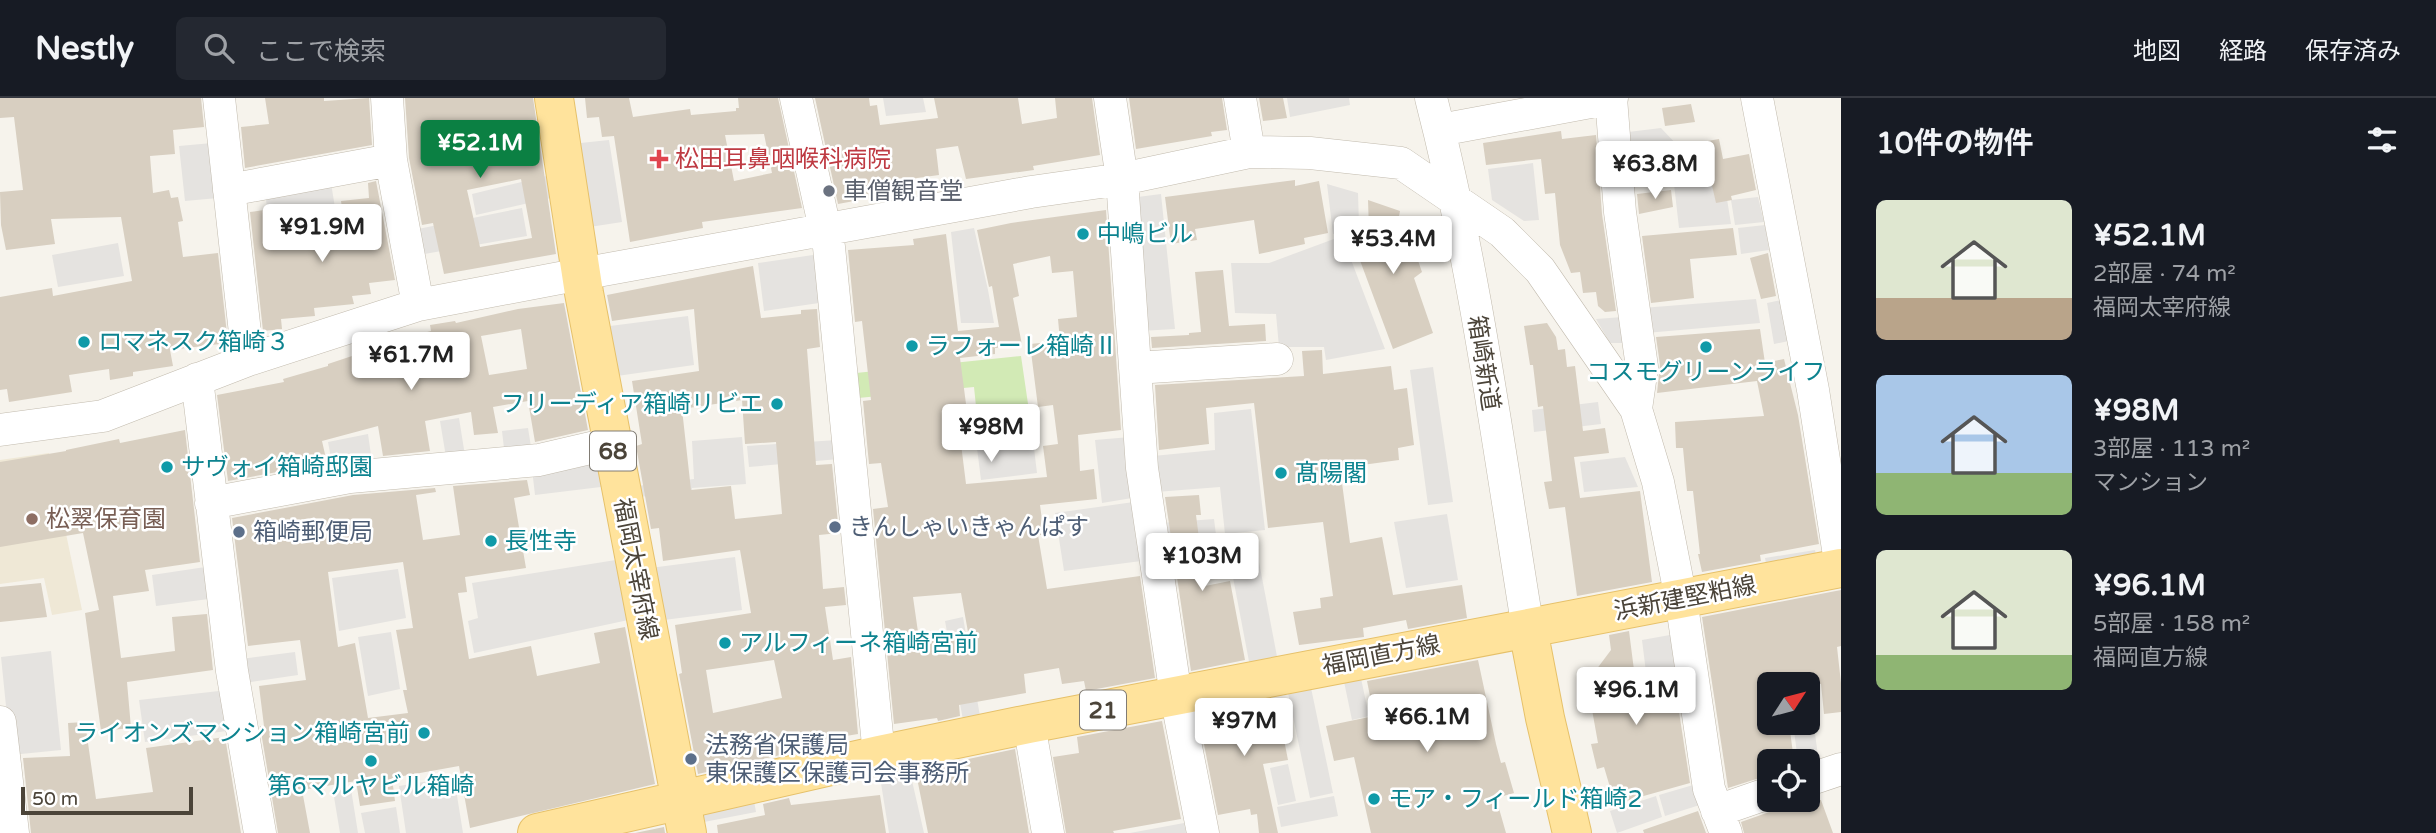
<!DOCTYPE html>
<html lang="ja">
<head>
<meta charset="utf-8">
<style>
	:root { --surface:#171b24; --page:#242831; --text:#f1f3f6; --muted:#9ea1a6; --line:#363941; --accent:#0b8043 }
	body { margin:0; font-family:"Varela Round","Noto Sans JP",sans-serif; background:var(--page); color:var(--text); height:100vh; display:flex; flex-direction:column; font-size:26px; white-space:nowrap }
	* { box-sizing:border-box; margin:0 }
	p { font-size:23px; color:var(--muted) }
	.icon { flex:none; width:38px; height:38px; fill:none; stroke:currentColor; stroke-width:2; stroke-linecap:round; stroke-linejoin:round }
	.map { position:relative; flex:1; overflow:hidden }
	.sheet { display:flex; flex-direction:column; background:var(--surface); width:595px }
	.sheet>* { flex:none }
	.needle { width:46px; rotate:54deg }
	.buttons { position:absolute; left:1757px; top:574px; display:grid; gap:14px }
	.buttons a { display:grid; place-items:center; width:63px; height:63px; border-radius:10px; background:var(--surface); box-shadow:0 2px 5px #0004; font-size:35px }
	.scale { position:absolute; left:21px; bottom:18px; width:172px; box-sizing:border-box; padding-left:7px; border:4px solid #4b4439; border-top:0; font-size:19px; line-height:24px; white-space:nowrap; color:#4b4439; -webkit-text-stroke:5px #fff; paint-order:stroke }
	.price { position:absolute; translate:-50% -60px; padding:0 16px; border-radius:7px; background:#fff; color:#222; font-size:23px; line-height:46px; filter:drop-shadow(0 2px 4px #0008) }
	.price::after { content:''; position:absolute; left:50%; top:42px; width:21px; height:16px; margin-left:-10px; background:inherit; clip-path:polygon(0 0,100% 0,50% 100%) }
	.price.on { background:var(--accent); color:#fff }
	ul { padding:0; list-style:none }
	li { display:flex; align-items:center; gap:21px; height:175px; padding:0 35px }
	li span { display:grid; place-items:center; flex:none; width:196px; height:140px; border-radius:10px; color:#555 }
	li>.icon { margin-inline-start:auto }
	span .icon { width:84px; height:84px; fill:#fffc; stroke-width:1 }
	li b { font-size:30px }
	h2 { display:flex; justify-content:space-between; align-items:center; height:84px; padding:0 35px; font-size:30px }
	header { display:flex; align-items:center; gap:42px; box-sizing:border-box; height:98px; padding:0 35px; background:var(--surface); border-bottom:2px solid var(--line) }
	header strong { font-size:33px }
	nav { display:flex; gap:38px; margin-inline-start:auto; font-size:24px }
	.search { width:490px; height:63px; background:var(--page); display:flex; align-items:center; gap:18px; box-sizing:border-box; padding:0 24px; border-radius:10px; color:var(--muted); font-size:26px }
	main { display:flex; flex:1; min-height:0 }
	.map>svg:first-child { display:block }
</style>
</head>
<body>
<header>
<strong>Nestly</strong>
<div class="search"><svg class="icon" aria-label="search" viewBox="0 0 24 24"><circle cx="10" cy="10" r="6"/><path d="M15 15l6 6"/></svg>ここで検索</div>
<nav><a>地図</a><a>経路</a><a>保存済み</a></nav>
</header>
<main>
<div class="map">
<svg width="1841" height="735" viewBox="0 0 1841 735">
	<rect width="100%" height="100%" fill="#f6f3ec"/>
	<!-- education -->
	<path fill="#efe8d6" d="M 49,355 L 82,512 L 52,517 L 44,480 L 0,486 L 0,362 Z"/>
	<!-- green -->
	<path fill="#d2eab5" d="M 1021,258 L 1033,340 L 980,347 L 974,289 L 858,300 L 856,275 Z"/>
	<!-- parking -->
	<path fill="#e5e3e0" d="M 883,0 L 923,0 L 926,14 L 886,18 Z
		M 1287,0 L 1349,0 L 1350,7 L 1290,19 Z
		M 1661,30 L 1696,67 L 1708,84 L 1720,84 L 1727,101 L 1731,126 L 1679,130 L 1674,86 L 1626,90 L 1620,35 Z
		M 609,42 L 622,124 L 583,130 L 571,46 Z
		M 212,45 L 218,100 L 185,103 L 179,48 Z
		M 1533,65 L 1539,122 L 1524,123 L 1492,102 L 1488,71 Z
		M 551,77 L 555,99 L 476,117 L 472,96 Z
		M 331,85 L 337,122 L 299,128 L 300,136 L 271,140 L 265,94 Z
		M 1327,86 L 1358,95 L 1359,127 L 1333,136 Z
		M 1161,96 L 1175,231 L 1140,233 L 1130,100 Z
		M 1758,99 L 1764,124 L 1735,127 L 1731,102 Z
		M 522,110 L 527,138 L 413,158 L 408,133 Z
		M 1765,127 L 1769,152 L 1741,156 L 1738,130 Z
		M 974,130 L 988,192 L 994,225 L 961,225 L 951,134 Z
		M 1342,138 L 1385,251 L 1326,262 L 1324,249 L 1279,249 L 1276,216 L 1235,215 L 1231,165 L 1269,165 Z
		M 118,145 L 124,178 L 58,189 L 52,157 Z
		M 813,157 L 821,164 L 826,204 L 764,213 L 758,165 Z
		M 1756,201 L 1760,225 L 1646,235 L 1642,210 Z
		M 1781,202 L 1789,243 L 1774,246 L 1767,205 Z
		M 688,218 L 694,267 L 617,278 L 610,228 Z
		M 1623,219 L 1623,245 L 1610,245 L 1596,221 Z
		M 1433,269 L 1453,404 L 1428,407 L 1410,272 Z
		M 1598,304 L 1601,326 L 1534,334 L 1532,312 Z
		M 1251,311 L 1265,432 L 1225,436 L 1220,389 L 1156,394 L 1153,358 L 1215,352 L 1214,315 Z
		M 459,320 L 466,364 L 447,365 L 440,323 Z
		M 528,330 L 532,355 L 505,359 L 502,333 Z
		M 368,336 L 373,371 L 334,376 L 328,344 Z
		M 742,339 L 746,386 L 692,390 L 692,394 L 638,399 L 637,388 L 694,381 L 692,343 Z
		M 1130,339 L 1138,399 L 1102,405 L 1095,342 Z
		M 837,342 L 839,361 L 749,369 L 747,348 Z
		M 1033,342 L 1037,375 L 981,382 L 977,350 Z
		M 1625,359 L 1638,389 L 1584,394 L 1580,364 Z
		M 606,362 L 609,388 L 535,397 L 532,371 Z
		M 1141,403 L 1149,462 L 1064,473 L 1055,415 Z
		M 1447,416 L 1458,482 L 1406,490 L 1394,424 Z
		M 1214,421 L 1216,437 L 1163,443 L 1161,425 Z
		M 1255,443 L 1279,569 L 1251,574 L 1227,448 Z
		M 1815,452 L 1818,467 L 1768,477 L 1765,460 Z
		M 735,459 L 742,512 L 656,523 L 650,470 Z
		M 622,461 L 633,521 L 474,555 L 468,523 L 478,520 L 472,485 Z
		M 212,468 L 216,500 L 156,508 L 152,477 Z
		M 398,471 L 406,520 L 339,533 L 332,480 Z
		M 963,519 L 982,630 L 965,633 L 945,523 Z
		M 391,534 L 400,591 L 368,598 L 358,539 Z
		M 1681,535 L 1685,567 L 1646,574 L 1642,542 Z
		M 51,553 L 61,652 L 11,657 L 1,559 Z
		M 295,554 L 298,577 L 244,585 L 241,561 Z
		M 1359,571 L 1369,618 L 1352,622 L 1342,574 Z
		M 1310,585 L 1333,695 L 1310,700 L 1287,590 Z
		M 228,592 L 234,632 L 145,644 L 139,602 Z
		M 1808,613 L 1812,613 L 1820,673 L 1808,675 L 1808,663 L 1798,663 L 1793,625 L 1808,625 Z
		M 1288,666 L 1296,703 L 1278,707 L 1270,670 Z
		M 910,674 L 924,735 L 889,735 L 880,679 Z
		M 454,679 L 463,735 L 406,735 L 399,688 Z
		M 1700,685 L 1706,705 L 1665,718 L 1659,697 Z
		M 351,691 L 358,735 L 340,735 L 333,693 Z
		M 753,697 L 756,714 L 704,724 L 687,711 Z
		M 1334,698 L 1338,718 L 1281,729 L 1277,709 Z
		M 1656,698 L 1662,719 L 1617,735 L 1610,713 Z
		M 396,709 L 400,735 L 365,735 L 361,715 Z
		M 1184,725 L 1186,735 L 1130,735 Z"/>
	<!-- building -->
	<path fill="#d8cfc1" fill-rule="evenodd" d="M 0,0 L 201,0 L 204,29 L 173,32 L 175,56 L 150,58 L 153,95 L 169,92 L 171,100 L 178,99 L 183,123 L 178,124 L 183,159 L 218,155 L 228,245 L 170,252 L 173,268 L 133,274 L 133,278 L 110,282 L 109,271 L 69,277 L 72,294 L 9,304 L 7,291 L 0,292 L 0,199 L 52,190 L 53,198 L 132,183 L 121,119 L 51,121 L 55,146 L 6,152 L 1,127 L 0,94 L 23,92 L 14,19 L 0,20 Z
		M 265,0 L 324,0 L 324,3 L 369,0 L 372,47 L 245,70 L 241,29 L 269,26 Z
		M 405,0 L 533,0 L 556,156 L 444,176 L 433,125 L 422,127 L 409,60 ZM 521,81 L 532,140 L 480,149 L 467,92 Z
		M 585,0 L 629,0 L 633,19 L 690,11 L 691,17 L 736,13 L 736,10 L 739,10 L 738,0 L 778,0 L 802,110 L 702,124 L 703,130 L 630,144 L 614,38 L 602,39 L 599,19 L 587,20 ZM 764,36 L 772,75 L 734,83 L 725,37 Z
		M 815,0 L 869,0 L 870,8 L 877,7 L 880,27 L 938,20 L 934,0 L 1018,0 L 1022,26 L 1057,20 L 1055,0 L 1092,0 L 1100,57 L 1033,68 L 1034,72 L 966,81 L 958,48 L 936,51 L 939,77 L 873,86 L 876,99 L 838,106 Z
		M 1129,0 L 1222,0 L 1227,32 L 1211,34 L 1212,38 L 1136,51 Z
		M 1259,0 L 1283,0 L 1287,20 L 1263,23 Z
		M 1691,6 L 1695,24 L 1665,28 L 1662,10 Z
		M 1561,33 L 1562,41 L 1596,37 L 1602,116 L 1616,213 L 1605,214 L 1598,208 L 1596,194 L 1583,195 L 1580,174 L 1571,175 L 1560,147 L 1555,95 L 1545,96 L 1541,61 L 1486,67 L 1483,45 Z
		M 1719,41 L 1723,61 L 1749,56 L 1756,92 L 1731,98 L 1732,102 L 1716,105 L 1702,44 Z
		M 1295,82 L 1295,88 L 1319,83 L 1328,135 L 1304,140 L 1305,146 L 1259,156 L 1254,122 L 1195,131 L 1197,142 L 1171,146 L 1165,99 Z
		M 376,83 L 395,182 L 369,185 L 371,196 L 352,198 L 354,206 L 314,210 L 315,218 L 281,221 L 282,231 L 263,233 L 250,114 L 264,112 L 270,152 L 311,144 L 310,136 L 345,131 L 341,103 L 369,100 L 368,85 Z
		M 1671,92 L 1673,109 L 1639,116 L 1637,96 Z
		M 1368,102 L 1400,113 L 1397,129 L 1408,134 L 1422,174 L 1414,180 L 1433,235 L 1393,251 L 1352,141 L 1369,132 Z
		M 1106,112 L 1121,332 L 1078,337 L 1080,373 L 1094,371 L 1097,401 L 1040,407 L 1044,437 L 1038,437 L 1047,491 L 1140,478 L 1155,580 L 1086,593 L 1084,583 L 1062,586 L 1059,570 L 1024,576 L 1026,595 L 959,607 L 960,618 L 938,623 L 937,620 L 894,626 L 873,411 L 888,409 L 881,365 L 869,366 L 863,303 L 871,302 L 862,223 L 855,224 L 848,152 L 914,147 L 913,141 L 946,136 L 958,233 L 999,229 L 992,188 L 989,189 L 977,132 L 1011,125 ZM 1050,158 L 1052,175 L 1073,173 L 1077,219 L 1058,221 L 1060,243 L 1030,246 L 1038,309 L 1053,307 L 1058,346 L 1043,348 L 1047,379 L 966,386 L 959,330 L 969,329 L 960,260 L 995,256 L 995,250 L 1022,247 L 1013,200 L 1019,198 L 1013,166 ZM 961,495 L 968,534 L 919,541 L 913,499 Z
		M 1733,130 L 1737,157 L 1690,161 L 1694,200 L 1651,205 L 1642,138 Z
		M 1768,155 L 1776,198 L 1761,201 L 1750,160 Z
		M 753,168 L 761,220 L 801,216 L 801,212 L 817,211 L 820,249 L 807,251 L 816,367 L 832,366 L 839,435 L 819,437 L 823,491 L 844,489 L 846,507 L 825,509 L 833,562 L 851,559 L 858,636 L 809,644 L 810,650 L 698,676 L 679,576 L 682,575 L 675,527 L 751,515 L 740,452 L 663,463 L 659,430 L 651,431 L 636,348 L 642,346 L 632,283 L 699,273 L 694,211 L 612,223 L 607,197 ZM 742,302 L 745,346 L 776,344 L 782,416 L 735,421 L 731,388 L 691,392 L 682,311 ZM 774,562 L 782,600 L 713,615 L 706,572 Z
		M 1223,172 L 1229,228 L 1265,226 L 1266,243 L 1152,250 L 1151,239 L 1189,237 L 1189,235 L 1201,234 L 1195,174 Z
		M 564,205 L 588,332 L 535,344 L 528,303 L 493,309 L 498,335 L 474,337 L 471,314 L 425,323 L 430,353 L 383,358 L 378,328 L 322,343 L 327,365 L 228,383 L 217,297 L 284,284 L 283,281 L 328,268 L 328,266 L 364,254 L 363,252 L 380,249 L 380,246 L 431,233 L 430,227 L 455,223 L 456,225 L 518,211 ZM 521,231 L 527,271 L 489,277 L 481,238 Z
		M 1547,225 L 1556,239 L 1558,252 L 1565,251 L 1567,269 L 1575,268 L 1583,333 L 1605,330 L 1609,355 L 1574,359 L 1580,400 L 1640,393 L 1652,484 L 1577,498 L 1565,409 L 1549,411 L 1544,384 L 1552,383 L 1543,308 L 1538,309 L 1533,267 L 1530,267 L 1524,228 Z
		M 1760,231 L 1765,265 L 1784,261 L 1798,317 L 1819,446 L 1760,457 L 1761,463 L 1702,474 L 1698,456 L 1700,456 L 1693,393 L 1687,393 L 1683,350 L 1676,350 L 1675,324 L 1764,318 L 1757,283 L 1657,295 L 1660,267 L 1656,239 Z
		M 1322,252 L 1323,276 L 1391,268 L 1394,292 L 1407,290 L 1414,347 L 1398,350 L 1399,362 L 1340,370 L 1350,445 L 1382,439 L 1393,497 L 1462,487 L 1467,520 L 1408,531 L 1406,522 L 1363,530 L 1364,539 L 1299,547 L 1293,514 L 1321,510 L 1320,500 L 1333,498 L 1323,424 L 1268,430 L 1254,305 L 1206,310 L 1209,346 L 1159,352 L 1155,287 L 1304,278 L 1302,253 Z
		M 185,332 L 200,464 L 145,472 L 149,493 L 113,498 L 121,560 L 175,553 L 172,519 L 207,516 L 213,572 L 127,584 L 131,630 L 101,633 L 85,515 L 99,512 L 83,435 L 0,449 L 0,364 L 66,353 L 66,352 L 119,341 L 120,345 Z
		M 527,382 L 530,397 L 514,400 L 526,470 L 465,479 L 467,494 L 458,495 L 469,561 L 531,548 L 537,578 L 600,565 L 594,535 L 625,529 L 655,686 L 470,730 L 459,668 L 392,680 L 395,703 L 360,708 L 356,683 L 302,692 L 310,735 L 278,735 L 260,628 L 264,628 L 259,588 L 306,582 L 300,542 L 248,548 L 232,420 L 353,397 L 435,390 L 436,394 L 416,397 L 423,442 L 460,437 L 453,388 ZM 403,464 L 413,530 L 396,532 L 407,592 L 403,592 L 408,615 L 368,620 L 355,545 L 338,549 L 328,474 Z
		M 1199,397 L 1201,417 L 1196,417 L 1205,488 L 1230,483 L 1245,562 L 1191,573 L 1165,399 Z
		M 41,485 L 47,519 L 0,524 L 0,489 Z
		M 1841,492 L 1841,548 L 1837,549 L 1841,585 L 1841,614 L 1824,616 L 1821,586 L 1769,586 L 1769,625 L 1789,625 L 1794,663 L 1769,663 L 1769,677 L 1728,690 L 1702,519 Z
		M 1629,533 L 1635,580 L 1673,575 L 1690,685 L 1615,706 L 1604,669 L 1597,671 L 1591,646 L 1598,645 L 1587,584 L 1611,552 L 1609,537 Z
		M 1478,562 L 1496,646 L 1501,665 L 1505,664 L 1514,695 L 1496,700 L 1506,735 L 1371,735 L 1354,659 L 1334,663 L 1326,628 L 1374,618 L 1367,583 Z
		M 1276,601 L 1288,662 L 1263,666 L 1278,735 L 1259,735 L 1257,716 L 1251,717 L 1250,711 L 1218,717 L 1198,616 Z
		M 1162,623 L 1181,721 L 1113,733 L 1114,735 L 1066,735 L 1053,659 L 1079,655 L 1077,639 Z
		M 85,624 L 96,701 L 153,694 L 146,650 L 225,639 L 241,735 L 31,735 L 23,660 L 70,658 L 68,625 Z
		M 1015,651 L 1029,735 L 928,735 L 916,675 L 946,669 L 945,666 Z
		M 880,697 L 886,735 L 718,735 L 717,727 L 765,717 L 763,706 L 789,700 L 791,707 Z
		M 1786,702 L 1821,702 L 1833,735 L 1744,735 L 1741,724 L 1775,712 L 1782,707 Z
		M 1698,713 L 1706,735 L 1644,735 L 1643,732 Z
		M 664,729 L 665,735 L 635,735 Z"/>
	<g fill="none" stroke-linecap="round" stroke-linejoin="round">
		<!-- minor casing -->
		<g stroke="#c2bbae" stroke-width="33">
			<path id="minor" d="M 219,0 L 248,262
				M 387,0 L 391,62 L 418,207
				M 796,0 L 829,149 L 879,657
				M 1110,0 L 1122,81 L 1142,370 L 1176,598 L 1203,735
				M 1240,0 L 1249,54
				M 1431,0 C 1476,174 1499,354 1528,531
				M 1611,0 L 1620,114 L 1642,269 L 1636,311
				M 1757,0 L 1813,292 L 1841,470
				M 1440,32 L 1612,0
				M 229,92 L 391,62
				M 1135,270 L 1277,261
				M 197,281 L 232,573 L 260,735
				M 0,332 L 103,318 L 248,262 L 418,207 L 581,176 L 1031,94 L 1122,81 L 1249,54 L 1310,55 L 1401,65 L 1502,134 L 1540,172 L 1636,311 L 1658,384 L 1681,501 L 1709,691 L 1726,735
				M 211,405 L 350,379 L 539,362 L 612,345
				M 0,624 L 13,735
				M 1029,626 L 1048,735
				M 1808,682 L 1841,671
				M 1717,713 L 1769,695"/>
		</g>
		<!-- major casing -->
		<g stroke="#e6c16a" stroke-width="40">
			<path id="major" d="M 554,0 L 584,195 L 687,735
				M 1528,531 L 1545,620 L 1572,735
				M 537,735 L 879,657 L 1029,626 L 1841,470"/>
		</g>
		<!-- minor -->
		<use href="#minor" stroke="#fff" stroke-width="32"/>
		<!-- major -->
		<use href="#major" stroke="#ffe39c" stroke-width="38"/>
	</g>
	<!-- markers -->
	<path fill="#e0444e" stroke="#fff" stroke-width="2.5" d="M655.5 50.5h7v7h7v7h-7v7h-7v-7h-7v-7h7z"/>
	<circle fill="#6b7280" stroke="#fff" stroke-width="2.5" cx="829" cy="93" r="7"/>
	<g fill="#0f9aa8" stroke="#fff" stroke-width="2.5">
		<circle cx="1083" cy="136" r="7"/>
		<circle cx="84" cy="244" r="7"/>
		<circle cx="912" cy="248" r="7"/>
		<circle cx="1706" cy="249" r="7"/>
		<circle cx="777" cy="306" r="7"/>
		<circle cx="167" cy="369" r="7"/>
		<circle cx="1281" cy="375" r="7"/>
		<circle cx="491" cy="443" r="7"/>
		<circle cx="725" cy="545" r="7"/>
		<circle cx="424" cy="635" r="7"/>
		<circle cx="371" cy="663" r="7"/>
		<circle cx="1374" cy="701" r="7"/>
	</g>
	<circle fill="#8d6e63" stroke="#fff" stroke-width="2.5" cx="32" cy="421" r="7"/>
	<g fill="#5c6f8a" stroke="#fff" stroke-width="2.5">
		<circle cx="835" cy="429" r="7"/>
		<circle cx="239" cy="434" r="7"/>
		<circle cx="691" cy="661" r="7"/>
	</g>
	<g text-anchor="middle" stroke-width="5" stroke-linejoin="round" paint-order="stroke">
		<!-- shield labels -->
		<g fill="#fff" stroke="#817c74" stroke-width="2">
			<rect x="590" y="333.5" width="46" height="39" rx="5"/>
			<rect x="1080" y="592.5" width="46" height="39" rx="5"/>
		</g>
		<g font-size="23" font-weight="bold" fill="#4b4439">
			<text x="613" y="361">68</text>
			<text x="1103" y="620">21</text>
		</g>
		<!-- health labels -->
		<g font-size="24" fill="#be3a42" stroke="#fff" text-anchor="start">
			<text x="675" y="69">松田耳鼻咽喉科病院</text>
		</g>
		<!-- worship labels -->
		<g font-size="24" fill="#5b616d" stroke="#fff" text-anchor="start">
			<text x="843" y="101">車僧観音堂</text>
		</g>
		<!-- culture labels -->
		<g font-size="24" fill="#0d838f" stroke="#fff" text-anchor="start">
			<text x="1097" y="144">中嶋ビル</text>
			<text x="98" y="252">ロマネスク箱崎３</text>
			<text x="926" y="256">ラフォーレ箱崎Ⅱ</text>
			<text x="1706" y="282" text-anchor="middle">コスモグリーンライフ</text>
			<text x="763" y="314" text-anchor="end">フリーディア箱崎リビエ</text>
			<text x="181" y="377">サヴォイ箱崎邸園</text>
			<text x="1295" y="383">髙陽閣</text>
			<text x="505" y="451">長性寺</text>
			<text x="739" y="553">アルフィーネ箱崎宮前</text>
			<text x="410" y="643" text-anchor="end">ライオンズマンション箱崎宮前</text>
			<text x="371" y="696" text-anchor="middle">第6マルヤビル箱崎</text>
			<text x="1388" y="709">モア・フィールド箱崎2</text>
		</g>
		<!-- street labels -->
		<g font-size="24" fill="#4b4439" stroke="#fff">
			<text transform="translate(1484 265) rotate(81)" y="8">箱崎新道</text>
			<text transform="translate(636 471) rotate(79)" y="8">福岡太宰府線</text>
			<text transform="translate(1685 500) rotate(-11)" y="8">浜新建堅粕線</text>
			<text transform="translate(1381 557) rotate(-11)" y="8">福岡直方線</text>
		</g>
		<!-- education labels -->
		<g font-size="24" fill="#785e54" stroke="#fff" text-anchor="start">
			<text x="46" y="429">松翠保育園</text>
		</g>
		<!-- service labels -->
		<g font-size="24" fill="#4e5e75" stroke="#fff" text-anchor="start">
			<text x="849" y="437">きんしゃいきゃんぱす</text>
			<text x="253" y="442">箱崎郵便局</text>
			<text x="705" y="655">法務省保護局<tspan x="705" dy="28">東保護区保護司会事務所</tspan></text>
		</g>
	</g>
</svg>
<div class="buttons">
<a><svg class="needle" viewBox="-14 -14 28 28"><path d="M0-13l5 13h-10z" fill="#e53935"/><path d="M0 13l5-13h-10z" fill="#9ea1a6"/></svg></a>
<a><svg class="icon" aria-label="locate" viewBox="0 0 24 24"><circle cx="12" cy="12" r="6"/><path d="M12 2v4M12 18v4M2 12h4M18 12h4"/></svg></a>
</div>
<div class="scale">50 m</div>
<b class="price on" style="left:480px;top:82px">¥52.1M</b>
<b class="price" style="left:1655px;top:103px">¥63.8M</b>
<b class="price" style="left:322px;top:166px">¥91.9M</b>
<b class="price" style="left:1393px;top:178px">¥53.4M</b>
<b class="price" style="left:411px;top:294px">¥61.7M</b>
<b class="price" style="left:991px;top:366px">¥98M</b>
<b class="price" style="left:1202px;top:495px">¥103M</b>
<b class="price" style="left:1636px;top:629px">¥96.1M</b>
<b class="price" style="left:1427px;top:656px">¥66.1M</b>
<b class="price" style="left:1244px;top:660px">¥97M</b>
</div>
<section class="sheet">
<h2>10件の物件<svg class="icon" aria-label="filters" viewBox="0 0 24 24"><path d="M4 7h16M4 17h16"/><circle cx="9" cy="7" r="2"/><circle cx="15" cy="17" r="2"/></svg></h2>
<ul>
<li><span style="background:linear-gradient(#dfe7d0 70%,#b9a48a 0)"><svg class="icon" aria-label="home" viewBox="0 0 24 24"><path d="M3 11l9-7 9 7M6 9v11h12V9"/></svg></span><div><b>¥52.1M</b><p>2部屋 · 74 m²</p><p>福岡太宰府線</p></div></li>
<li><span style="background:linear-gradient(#a9c7e8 70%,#8fb573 0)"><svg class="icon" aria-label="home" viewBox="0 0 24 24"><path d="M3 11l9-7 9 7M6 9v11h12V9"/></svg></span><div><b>¥98M</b><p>3部屋 · 113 m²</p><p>マンション</p></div></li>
<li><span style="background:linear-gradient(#dfe7d0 75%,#8fb573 0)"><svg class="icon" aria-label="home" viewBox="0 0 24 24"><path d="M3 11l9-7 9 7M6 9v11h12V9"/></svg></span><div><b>¥96.1M</b><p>5部屋 · 158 m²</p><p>福岡直方線</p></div></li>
</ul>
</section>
</main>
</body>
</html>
